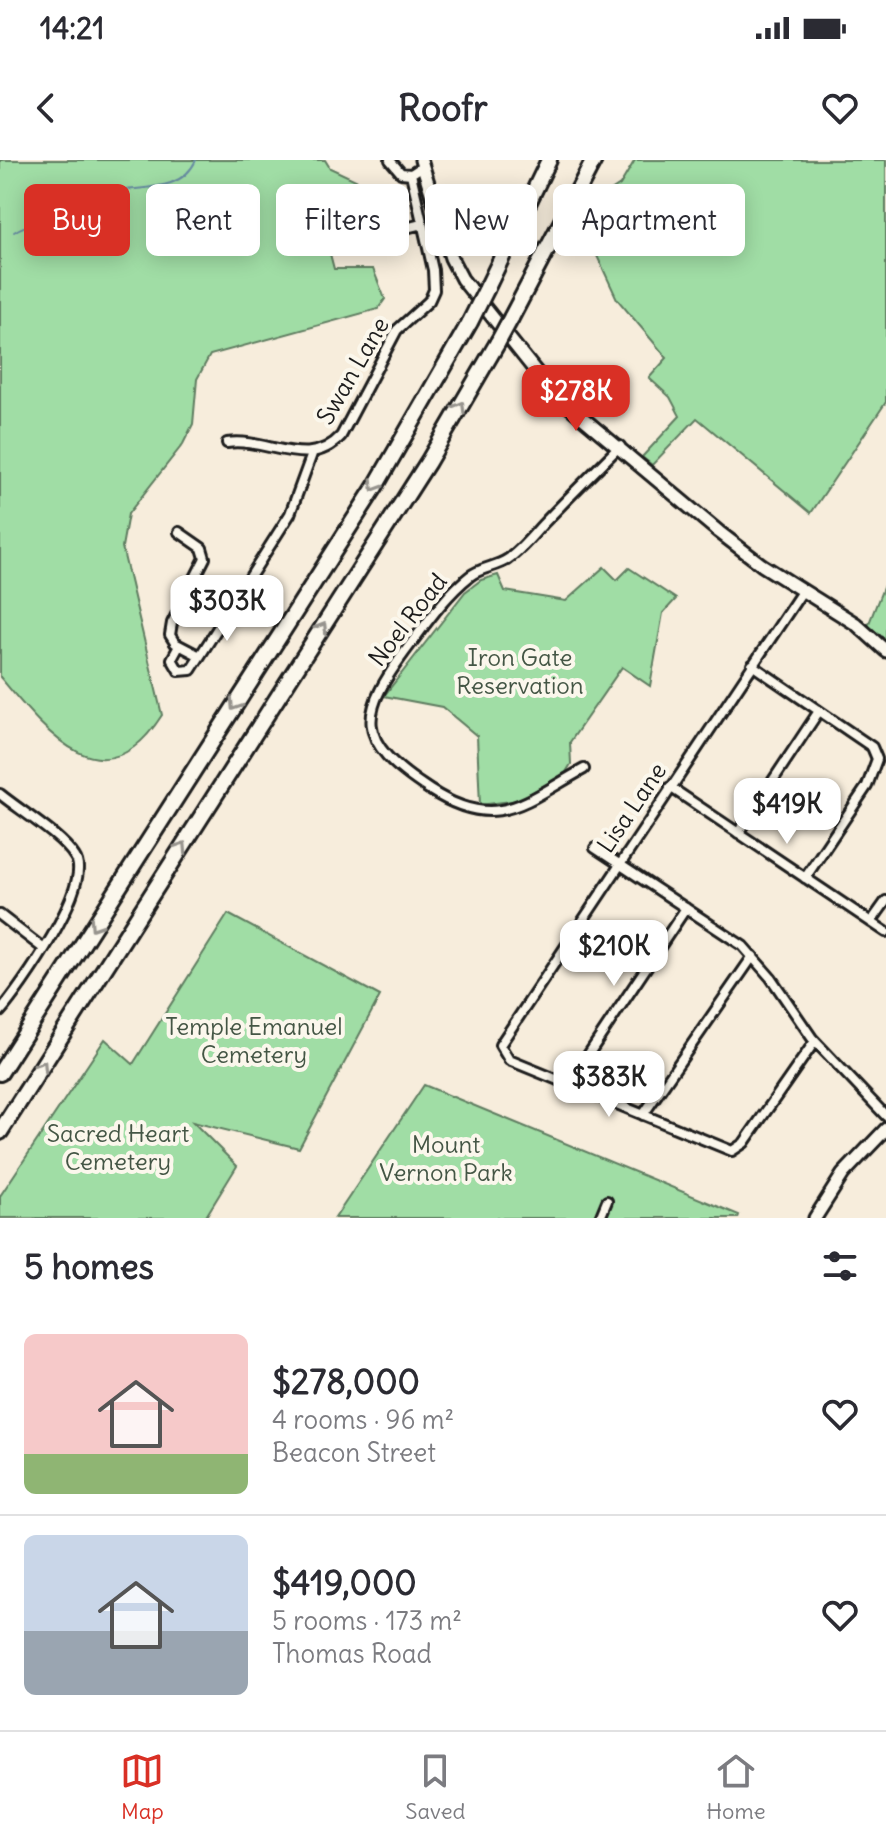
<!DOCTYPE html>
<html lang="en">
<head>
<meta charset="utf-8">
<style>
	:root { --surface:#fff; --page:#f7f7f7; --text:#2b2b33; --muted:#7c7c81; --line:#e1e1e2; --accent:#d93025 }
	body { margin:0; font-family:Delius,sans-serif; background:var(--page); color:var(--text); height:100vh; display:flex; flex-direction:column; font-size:30px; white-space:nowrap }
	* { box-sizing:border-box; margin:0 }
	p { font-size:26px; color:var(--muted) }
	.icon { flex:none; width:44px; height:44px; fill:none; stroke:currentColor; stroke-width:2; stroke-linecap:round; stroke-linejoin:round }
	.map { position:relative; height:1058px; overflow:hidden }
	.side { display:flex; flex-direction:column; background:var(--surface); flex:1 }
	.side>* { flex:none }
	.banner { position:absolute; left:24px; top:24px; width:838px; height:72px; display:flex; gap:16px }
	.price { position:absolute; translate:-50% -68px; padding:0 18px; border-radius:16px; background:#fff; color:#222; font-size:26px; line-height:52px; filter:drop-shadow(0 2px 4px #0008) }
	.price::after { content:''; position:absolute; left:50%; top:48px; width:24px; height:18px; margin-left:-12px; background:inherit; clip-path:polygon(0 0,100% 0,50% 100%) }
	.price.current { background:var(--accent); color:#fff }
	ul { padding:0; list-style:none }
	li { display:flex; align-items:center; gap:24px; height:200px; padding:0 24px }
	li+li { border-top:2px solid var(--line) }
	li span { display:grid; place-items:center; flex:none; width:224px; height:160px; border-radius:12px; color:#555 }
	li>.icon { margin-inline-start:auto }
	span .icon { width:96px; height:96px; fill:#fffc; stroke-width:1 }
	li b { font-size:34px }
	h2 { display:flex; justify-content:space-between; align-items:center; height:96px; padding:0 24px; font-size:34px }
	.pill { padding:0 28px; border-radius:12px; background:var(--surface); box-shadow:0 4px 20px #0003; font-size:28px; line-height:72px }
	.pill.current { background:var(--accent); color:#fff }
	.status { display:flex; justify-content:space-between; align-items:center; height:56px; padding:0 40px; background:var(--surface); direction:ltr }
	.status svg { height:22px; fill:currentColor }
	header { display:flex; justify-content:space-between; align-items:center; height:104px; padding:0 24px; background:var(--surface); font-size:36px; font-weight:800 }
	.dock { display:flex; justify-content:space-around; align-items:center; height:112px; border-top:2px solid var(--line); background:var(--surface); font-size:22px; color:var(--muted) }
	.dock a { display:grid; justify-items:center; gap:4px }
	.dock .current { color:var(--accent) }
	.map>svg:first-child { display:block }
</style>
</head>
<body>
<div class="status"><b>14:21</b><svg viewBox="0 0 49 12"><path d="M0 12V9h3v3zM5 12V6h3v6zM10 12V3h3v9zM15 12V0h3v12zM26 1h20v11H26zM47 4h2v5h-2z"/></svg></div>
<header><svg class="icon" aria-label="back" viewBox="0 0 24 24"><path d="M15 5l-7 7 7 7"/></svg>Roofr<svg class="icon" aria-label="heart" viewBox="0 0 24 24"><path d="M12 20l-8-8c-3-5 5-10 8-4 3-6 11-1 8 4z"/></svg></header>
<div class="map">
<svg width="886" height="1058" viewBox="0 0 886 1058">
	<rect width="100%" height="100%" fill="#f7eddc"/>
	<filter id="ink" filterUnits="userSpaceOnUse"><feTurbulence type="fractalNoise" baseFrequency=".0125" numOctaves="2"/><feDisplacementMap in="SourceGraphic" scale="16" xChannelSelector="R" yChannelSelector="G"/><feConvolveMatrix kernelMatrix="1 2 1 2 8 2 1 2 1" color-interpolation-filters="sRGB"/></filter>
	<g filter="url(#ink)">
		<!-- green -->
		<path fill="#a0dda5" stroke="#5e7c60" stroke-width="2" d="M 0,0 L 325,0 L 330,8 L 358,21 L 356,36 L 329,41 L 320,56 L 334,109 L 373,109 L 385,139 L 378,149 L 210,195 L 197,219 L 193,264 L 183,284 L 128,354 L 122,387 L 162,555 C 104,646 47,574 0,517 Z
			M 635,0 L 886,0 L 886,242 L 811,353 L 697,258 L 652,305 L 642,297 L 680,256 L 670,237 L 649,218 L 667,198 L 617,139 L 592,85 L 609,49 L 611,31 L 620,25 Z
			M 604,407 L 617,420 L 629,408 L 676,439 L 663,453 L 650,526 L 622,507 L 570,582 L 571,604 L 566,612 L 519,640 L 480,645 L 477,576 L 442,547 L 384,536 L 465,432 L 481,420 L 498,415 L 505,431 L 566,441 Z
			M 886,420 L 886,479 L 868,466 Z
			M 228,754 L 380,836 L 299,988 L 193,962 L 237,1006 L 205,1058 L 0,1058 L 0,1036 L 105,879 L 133,904 Z
			M 424,925 L 739,1055 L 738,1058 L 335,1058 Z"/>
		<g fill="none" stroke-linecap="round" stroke-linejoin="round">
			<!-- stream -->
			<path stroke="#688da2" stroke-width="2" d="M 14,72 C 27,63 39,64 53,68 L 77,56 L 110,48 L 124,30 C 151,27 183,29 196,0"/>
			<!-- minor casing -->
			<g stroke="#1c1c1c" stroke-width="14">
				<path id="minor" d="M 390,0 L 401,13 L 411,14 L 423,6
					M 369,77 L 422,64
					M 227,283 C 267,277 308,312 341,276 L 397,170 L 429,141 L 434,130 L 433,110 L 411,14
					M 179,372 L 202,388 L 205,398 L 172,463 L 170,475 L 175,483 L 200,496 L 290,354 L 312,294
					M 803,430 L 500,885 L 509,900 L 732,991 L 744,983 L 815,881
					M 179,486 L 172,499 L 179,511 L 191,510 L 200,496
					M 752,505 L 872,587 L 877,599 L 867,626 L 805,718
					M 584,609 C 524,642 497,673 430,630 C 353,580 358,554 410,485 C 428,461 446,435 470,416 C 481,407 497,407 508,399 C 521,390 532,376 543,364 C 568,338 594,312 620,286
					M 670,627 L 886,772
					M 0,634 C 21,651 62,676 75,697 C 94,724 20,829 0,852
					M 738,673 L 819,551
					M 595,688 L 743,786 L 771,818 L 812,878 L 886,956
					M 0,755 L 44,789
					M 871,762 L 886,741
					M 568,925 L 686,748
					M 643,955 L 753,796
					M 600,1058 L 607,1041"/>
			</g>
			<!-- secondary casing -->
			<g stroke="#1c1c1c" stroke-width="17">
				<path id="secondary" d="M 421,0 L 451,98 L 462,119 L 553,233 L 719,372 L 762,405 L 856,464 L 886,491
					M 815,1058 L 843,1014 L 886,969"/>
			</g>
			<!-- motorway casing -->
			<g stroke="#1c1c1c" stroke-width="20">
				<path id="motorway" d="M 487,128 L 549,0
					M 511,158 L 594,0
					M 0,913 L 375,327 L 470,162
					M 0,972 L 428,302 L 498,182"/>
			</g>
			<!-- minor -->
			<use href="#minor" stroke="#fbf7ec" stroke-width="8"/>
			<!-- secondary -->
			<use href="#secondary" stroke="#fbf7ec" stroke-width="11"/>
			<!-- motorway -->
			<use href="#motorway" stroke="#fbf7ec" stroke-width="14"/>
			<!-- motorway-bridge casing -->
			<g stroke="#1c1c1c" stroke-width="20" stroke-linecap="butt">
				<path id="motorway-bridge" d="M 470,162 L 487,128
					M 498,182 L 511,158"/>
			</g>
			<!-- motorway-bridge -->
			<use href="#motorway-bridge" stroke="#fbf7ec" stroke-width="14"/>
		</g>
		<!-- one-way arrows -->
		<defs><path id="oneway-chevron" d="M-2-3.5L2.5 0L-2 3.5" fill="none" stroke-width="1.6" stroke-linecap="round" stroke-linejoin="round" transform="scale(2)"/></defs>
		<g stroke="#97948e">
			<use href="#oneway-chevron" transform="translate(460 247) rotate(-60)"/>
			<use href="#oneway-chevron" transform="translate(375 326) rotate(122)"/>
			<use href="#oneway-chevron" transform="translate(322 468) rotate(-58)"/>
			<use href="#oneway-chevron" transform="translate(235 545) rotate(123)"/>
			<use href="#oneway-chevron" transform="translate(182 687) rotate(-57)"/>
			<use href="#oneway-chevron" transform="translate(95 765) rotate(123)"/>
			<use href="#oneway-chevron" transform="translate(42 906) rotate(-57)"/>
		</g>
	</g>
	<g text-anchor="middle" stroke-width="8" stroke-linejoin="round" paint-order="stroke">
		<!-- street labels -->
		<g font-size="24" fill="#1c1c1c" stroke="#fbf7ec">
			<text transform="translate(353 211) rotate(-60)" y="8">Swan Lane</text>
			<text transform="translate(408 460) rotate(-52)" y="8">Noel Road</text>
			<text transform="translate(632 648) rotate(-56)" y="8">Lisa Lane</text>
		</g>
		<!-- park labels -->
		<g font-size="24" fill="#445645" stroke="#fbf7ec">
			<text x="520" y="506">Iron Gate<tspan x="520" dy="28">Reservation</tspan></text>
			<text x="254" y="875">Temple Emanuel<tspan x="254" dy="28">Cemetery</tspan></text>
			<text x="118" y="982">Sacred Heart<tspan x="118" dy="28">Cemetery</tspan></text>
			<text x="446" y="993">Mount<tspan x="446" dy="28">Vernon Park</tspan></text>
		</g>
	</g>
</svg>
<b class="price current" style="left:576px;top:273px">$278K</b>
<b class="price" style="left:227px;top:483px">$303K</b>
<b class="price" style="left:787px;top:686px">$419K</b>
<b class="price" style="left:614px;top:828px">$210K</b>
<b class="price" style="left:609px;top:959px">$383K</b>
<div class="banner">
<a class="pill current">Buy</a>
<a class="pill">Rent</a>
<a class="pill">Filters</a>
<a class="pill">New</a>
<a class="pill">Apartment</a>
</div>
</div>
<section class="side">
<h2>5 homes<svg class="icon" aria-label="filters" viewBox="0 0 24 24"><path d="M4 7h16M4 17h16"/><circle cx="9" cy="7" r="2"/><circle cx="15" cy="17" r="2"/></svg></h2>
<ul>
<li><span style="background:linear-gradient(#f6c9c9 75%,#8fb573 0)"><svg class="icon" aria-label="home" viewBox="0 0 24 24"><path d="M3 11l9-7 9 7M6 9v11h12V9"/></svg></span><div><b>$278,000</b><p>4 rooms · 96 m²</p><p>Beacon Street</p></div><svg class="icon" aria-label="heart" viewBox="0 0 24 24"><path d="M12 20l-8-8c-3-5 5-10 8-4 3-6 11-1 8 4z"/></svg></li>
<li><span style="background:linear-gradient(#c9d6e8 60%,#9aa5b1 0)"><svg class="icon" aria-label="home" viewBox="0 0 24 24"><path d="M3 11l9-7 9 7M6 9v11h12V9"/></svg></span><div><b>$419,000</b><p>5 rooms · 173 m²</p><p>Thomas Road</p></div><svg class="icon" aria-label="heart" viewBox="0 0 24 24"><path d="M12 20l-8-8c-3-5 5-10 8-4 3-6 11-1 8 4z"/></svg></li>
</ul>
</section>
<nav class="dock">
<a class="current"><svg class="icon" aria-label="map" viewBox="0 0 24 24"><path d="M3 6l6-2 6 2 6-2v14l-6 2-6-2-6 2zM9 4v14M15 6v14"/></svg>Map</a>
<a><svg class="icon" aria-label="saved" viewBox="0 0 24 24"><path d="M7 4h10v16l-5-4-5 4z"/></svg>Saved</a>
<a><svg class="icon" aria-label="home" viewBox="0 0 24 24"><path d="M3 11l9-7 9 7M6 9v11h12V9"/></svg>Home</a>
</nav>
</body>
</html>
